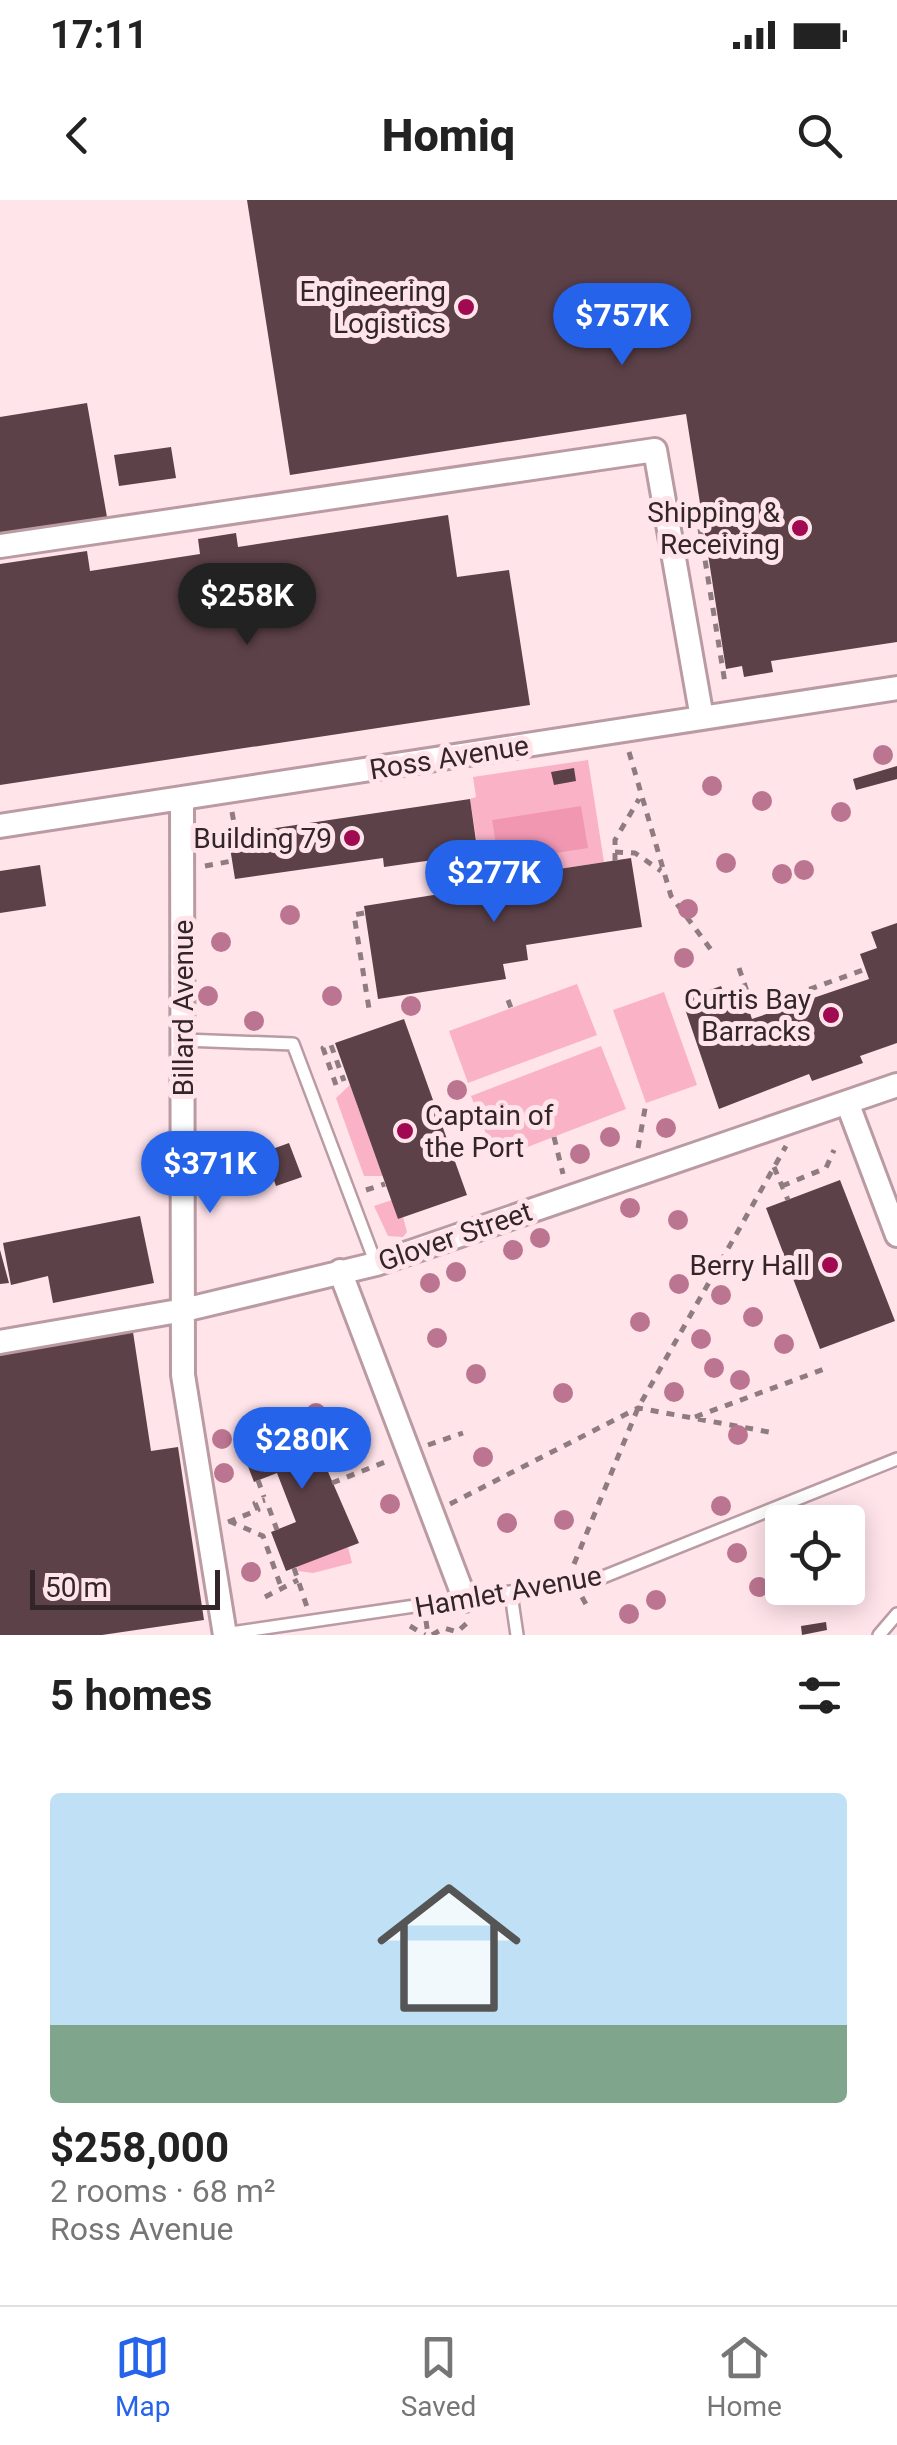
<!DOCTYPE html>
<html lang="en">
<head>
<meta charset="utf-8">
<style>
	:root { --surface:#fff; --page:#f2f2f2; --text:#222; --muted:#767676; --line:#e0e0e0; --accent:#2563eb }
	body { margin:0; font-family:Roboto,sans-serif; background:var(--page); color:var(--text); height:100vh; display:flex; flex-direction:column; font-size:38px; white-space:nowrap }
	* { box-sizing:border-box; margin:0 }
	p { font-size:32px; color:var(--muted) }
	.icon { flex:none; width:55px; height:55px; fill:none; stroke:currentColor; stroke-width:2; stroke-linecap:round; stroke-linejoin:round }
	.map { position:relative; height:1435px; overflow:hidden }
	.drawer { display:flex; flex-direction:column; background:var(--surface); flex:1 }
	.drawer>* { flex:none }
	.buttons { position:absolute; left:765px; top:1305px; display:grid; gap:20px }
	.buttons a { display:grid; place-items:center; width:100px; height:100px; border-radius:10px; background:var(--surface); box-shadow:0 5px 25px #0003; font-size:50px }
	.scale { position:absolute; left:30px; bottom:25px; width:190px; box-sizing:border-box; padding-left:10px; border:5px solid #33262a; border-top:0; font-size:28px; line-height:35px; white-space:nowrap; color:#33262a; -webkit-text-stroke:8px #ffe4ea; paint-order:stroke }
	.price { position:absolute; translate:-50% -85px; padding:0 22px; border-radius:35px; background:var(--accent); color:#fff; font-size:32px; line-height:65px; filter:drop-shadow(0 2px 5px #0008) }
	.price::after { content:''; position:absolute; left:50%; top:60px; width:30px; height:22px; margin-left:-15px; background:inherit; clip-path:polygon(0 0,100% 0,50% 100%) }
	.price.selected { background:#222; color:#fff }
	ul { padding:0; list-style:none }
	li { display:grid; align-content:center; gap:20px; height:530px; padding:0 50px }
	li span { display:grid; place-items:center; height:310px; border-radius:10px; color:#555 }
	li>.icon { margin-inline-start:auto }
	span .icon { width:180px; height:180px; fill:#fffc; stroke-width:1 }
	li b { font-size:42px }
	h2 { display:flex; justify-content:space-between; align-items:center; height:120px; padding:0 50px; font-size:42px }
	.status { display:flex; justify-content:space-between; align-items:center; height:70px; padding:0 50px; background:var(--surface); direction:ltr }
	.status svg { height:28px; fill:currentColor }
	header { display:flex; justify-content:space-between; align-items:center; height:130px; padding:0 50px; background:var(--surface); font-size:45px; font-weight:800 }
	.tab-bar { display:flex; justify-content:space-around; align-items:center; height:140px; border-top:2px solid var(--line); background:var(--surface); font-size:28px; color:var(--muted) }
	.tab-bar a { display:grid; justify-items:center; gap:5px }
	.tab-bar .selected { color:var(--accent) }
	.map>svg:first-child { display:block }
</style>
</head>
<body>
<div class="status"><b>17:11</b><svg viewBox="0 0 49 12"><path d="M0 12V9h3v3zM5 12V6h3v6zM10 12V3h3v9zM15 12V0h3v12zM26 1h20v11H26zM47 4h2v5h-2z"/></svg></div>
<header><svg class="icon" aria-label="back" viewBox="0 0 24 24"><path d="M15 5l-7 7 7 7"/></svg>Homiq<svg class="icon" aria-label="search" viewBox="0 0 24 24"><circle cx="10" cy="10" r="6"/><path d="M15 15l6 6"/></svg></header>
<div class="map">
<svg width="897" height="1435" viewBox="0 0 897 1435">
	<rect width="100%" height="100%" fill="#ffe4ea"/>
	<!-- green -->
	<path fill="#fab3c6" d="M 588,560 L 604,662 L 483,681 L 470,599 L 476,597 L 473,577 Z
		M 577,784 L 597,835 L 468,883 L 449,831 Z
		M 664,792 L 697,885 L 646,903 L 613,810 Z
		M 601,846 L 626,909 L 496,959 L 471,896 Z
		M 350,885 L 383,976 L 364,976 L 336,898 Z
		M 392,1000 L 398,1019 L 403,1017 L 407,1032 L 403,1037 L 388,1036 L 374,1006 Z
		M 348,1347 L 352,1363 L 313,1373 L 298,1371 L 297,1366 Z"/>
	<!-- water -->
	<path fill="#f297b2" d="M 581,606 L 588,648 L 499,662 L 492,620 Z"/>
	<!-- building -->
	<path fill="#5c4148" d="M 247,0 L 897,0 L 897,442 L 771,461 L 773,472 L 744,477 L 742,466 L 726,469 L 686,214 L 290,275 Z
		M 87,203 L 107,317 L 0,336 L 0,217 Z
		M 171,247 L 176,278 L 119,286 L 114,255 Z
		M 448,315 L 457,377 L 509,370 L 530,505 L 0,585 L 0,364 L 87,351 L 90,371 L 200,354 L 198,339 L 236,333 L 238,347 Z
		M 897,566 L 897,579 L 856,590 L 853,579 Z
		M 574,568 L 576,581 L 554,585 L 551,572 Z
		M 470,599 L 476,641 L 452,646 L 454,657 L 384,667 L 383,658 L 235,679 L 228,635 Z
		M 631,658 L 642,727 L 526,745 L 528,760 L 503,764 L 506,779 L 378,799 L 364,706 L 459,691 L 458,683 L 482,679 L 484,687 L 488,686 L 487,680 Z
		M 40,665 L 46,706 L 0,713 L 0,671 Z
		M 897,723 L 897,843 L 860,856 L 863,863 L 812,881 L 809,874 L 719,909 L 682,800 L 721,786 L 728,804 L 745,798 L 752,819 L 869,779 L 860,754 L 877,748 L 871,732 Z
		M 404,819 L 467,995 L 398,1019 L 335,843 Z
		M 289,943 L 302,977 L 276,986 L 264,952 Z
		M 840,980 L 895,1121 L 820,1149 L 766,1008 Z
		M 140,1016 L 154,1083 L 53,1103 L 48,1076 L 11,1085 L 3,1043 Z
		M 0,1050 L 9,1083 L 0,1084 Z
		M 133,1132 L 151,1251 L 178,1247 L 204,1420 L 102,1435 L 0,1435 L 0,1151 Z
		M 312,1215 L 328,1256 L 322,1258 L 359,1343 L 286,1371 L 271,1332 L 296,1322 L 277,1273 L 254,1282 L 239,1243 Z
		M 826,1422 L 827,1430 L 802,1435 L 801,1426 Z"/>
	<g fill="none" stroke-linecap="round" stroke-linejoin="round">
		<!-- lane casing -->
		<g stroke="#ba9ba3" stroke-width="16">
			<path id="lane" d="M 184,840 L 293,844 L 376,1064
				M 511,1394 L 517,1435
				M 224,1434 L 598,1379 L 897,1259
				M 879,1435 L 897,1414"/>
		</g>
		<!-- street casing -->
		<g stroke="#ba9ba3" stroke-width="28">
			<path id="street" d="M 0,346 L 655,250 L 702,518
				M 182,598 L 183,1175 L 225,1435
				M 0,626 L 897,488
				M 847,902 L 897,1035
				M 340,1071 L 465,1400
				M 0,1142 L 184,1110 L 376,1064 L 897,885"/>
		</g>
		<!-- path -->
		<path stroke="#8f7c81" stroke-width="5" stroke-dasharray="8 8" stroke-linecap="butt" d="M 700,329 L 725,483
			M 629,552 L 671,696 L 715,755
			M 232,612 L 236,634
			M 615,652 L 635,653 L 661,671
			M 615,661 L 615,640 L 639,599
			M 205,666 L 232,661
			M 364,713 L 354,715 L 370,815
			M 739,768 L 753,809
			M 508,800 L 511,808
			M 749,811 L 866,769
			M 336,885 L 323,848 L 331,845 L 344,881
			M 554,937 L 563,974
			M 638,948 L 646,903
			M 774,967 L 788,1000
			M 782,986 L 826,968 L 834,950
			M 366,990 L 385,984
			M 695,1217 L 827,1168
			M 428,1245 L 463,1233
			M 258,1280 L 264,1297
			M 332,1283 L 390,1260
			M 450,1304 L 638,1208 L 769,1232
			M 269,1308 L 277,1330
			M 229,1321 L 263,1336 L 281,1387
			M 228,1322 L 258,1310 L 255,1303 L 265,1300
			M 574,1364 L 638,1208 L 786,946
			M 294,1368 L 307,1407
			M 265,1397 L 298,1380
			M 582,1397 L 588,1408
			M 426,1421 L 428,1435
			M 410,1426 L 425,1435
			M 432,1435 L 444,1428 L 457,1432 L 467,1423"/>
		<!-- lane -->
		<use href="#lane" stroke="#fff" stroke-width="11"/>
		<!-- street -->
		<use href="#street" stroke="#fff" stroke-width="22"/>
	</g>
	<!-- trees -->
	<g fill="#bb7590">
		<circle cx="883" cy="555" r="10"/>
		<circle cx="712" cy="586" r="10"/>
		<circle cx="762" cy="601" r="10"/>
		<circle cx="841" cy="612" r="10"/>
		<circle cx="726" cy="663" r="10"/>
		<circle cx="804" cy="670" r="10"/>
		<circle cx="782" cy="674" r="10"/>
		<circle cx="688" cy="709" r="10"/>
		<circle cx="290" cy="715" r="10"/>
		<circle cx="221" cy="742" r="10"/>
		<circle cx="684" cy="758" r="10"/>
		<circle cx="208" cy="796" r="10"/>
		<circle cx="332" cy="796" r="10"/>
		<circle cx="411" cy="806" r="10"/>
		<circle cx="254" cy="821" r="10"/>
		<circle cx="457" cy="890" r="10"/>
		<circle cx="666" cy="928" r="10"/>
		<circle cx="610" cy="937" r="10"/>
		<circle cx="580" cy="954" r="10"/>
		<circle cx="630" cy="1008" r="10"/>
		<circle cx="678" cy="1020" r="10"/>
		<circle cx="540" cy="1038" r="10"/>
		<circle cx="513" cy="1050" r="10"/>
		<circle cx="456" cy="1072" r="10"/>
		<circle cx="430" cy="1083" r="10"/>
		<circle cx="679" cy="1084" r="10"/>
		<circle cx="721" cy="1095" r="10"/>
		<circle cx="753" cy="1117" r="10"/>
		<circle cx="640" cy="1122" r="10"/>
		<circle cx="437" cy="1138" r="10"/>
		<circle cx="701" cy="1139" r="10"/>
		<circle cx="784" cy="1144" r="10"/>
		<circle cx="714" cy="1168" r="10"/>
		<circle cx="476" cy="1174" r="10"/>
		<circle cx="740" cy="1180" r="10"/>
		<circle cx="674" cy="1192" r="10"/>
		<circle cx="563" cy="1193" r="10"/>
		<circle cx="316" cy="1213" r="10"/>
		<circle cx="337" cy="1227" r="10"/>
		<circle cx="738" cy="1235" r="10"/>
		<circle cx="222" cy="1239" r="10"/>
		<circle cx="483" cy="1257" r="10"/>
		<circle cx="224" cy="1273" r="10"/>
		<circle cx="390" cy="1304" r="10"/>
		<circle cx="721" cy="1306" r="10"/>
		<circle cx="564" cy="1320" r="10"/>
		<circle cx="507" cy="1323" r="10"/>
		<circle cx="737" cy="1353" r="10"/>
		<circle cx="251" cy="1372" r="10"/>
		<circle cx="759" cy="1387" r="10"/>
		<circle cx="656" cy="1400" r="10"/>
		<circle cx="629" cy="1414" r="10"/>
	</g>
	<!-- markers -->
	<g fill="#9f0a51" stroke="#ffe4ea" stroke-width="4">
		<circle cx="466" cy="107" r="10"/>
		<circle cx="800" cy="328" r="10"/>
		<circle cx="352" cy="638" r="10"/>
		<circle cx="831" cy="815" r="10"/>
		<circle cx="405" cy="931" r="10"/>
		<circle cx="830" cy="1065" r="10"/>
	</g>
	<g text-anchor="middle" stroke-width="10" stroke-linejoin="round" paint-order="stroke">
		<!-- poi labels -->
		<g font-size="28" fill="#33262a" stroke="#ffe4ea" text-anchor="end">
			<text x="446" y="101">Engineering<tspan x="446" dy="32">Logistics</tspan></text>
			<text x="780" y="322">Shipping &amp;<tspan x="780" dy="32">Receiving</tspan></text>
			<text x="332" y="648">Building 79</text>
			<text x="811" y="809">Curtis Bay<tspan x="811" dy="32">Barracks</tspan></text>
			<text x="425" y="925" text-anchor="start">Captain of<tspan x="425" dy="32">the Port</tspan></text>
			<text x="810" y="1075">Berry Hall</text>
		</g>
		<!-- street labels -->
		<g font-size="28" fill="#33262a" stroke="#ffe4ea">
			<text transform="translate(449 557) rotate(-9)" y="10">Ross Avenue</text>
			<text transform="translate(183 808) rotate(-90)" y="10">Billard Avenue</text>
			<text transform="translate(455 1036) rotate(-19)" y="10">Glover Street</text>
			<text transform="translate(508 1391) rotate(-10)" y="10">Hamlet Avenue</text>
		</g>
	</g>
</svg>
<div class="buttons">
<a><svg class="icon" aria-label="locate" viewBox="0 0 24 24"><circle cx="12" cy="12" r="6"/><path d="M12 2v4M12 18v4M2 12h4M18 12h4"/></svg></a>
</div>
<div class="scale">50 m</div>
<b class="price" style="left:622px;top:168px">$757K</b>
<b class="price selected" style="left:247px;top:448px">$258K</b>
<b class="price" style="left:494px;top:725px">$277K</b>
<b class="price" style="left:210px;top:1016px">$371K</b>
<b class="price" style="left:302px;top:1292px">$280K</b>
</div>
<section class="drawer">
<h2>5 homes<svg class="icon" aria-label="filters" viewBox="0 0 24 24"><path d="M4 7h16M4 17h16"/><circle cx="9" cy="7" r="2"/><circle cx="15" cy="17" r="2"/></svg></h2>
<ul>
<li><span style="background:linear-gradient(#bfe0f5 75%,#7fa58c 0)"><svg class="icon" aria-label="home" viewBox="0 0 24 24"><path d="M3 11l9-7 9 7M6 9v11h12V9"/></svg></span><div><b>$258,000</b><p>2 rooms · 68 m²</p><p>Ross Avenue</p></div></li>
</ul>
</section>
<nav class="tab-bar">
<a class="selected"><svg class="icon" aria-label="map" viewBox="0 0 24 24"><path d="M3 6l6-2 6 2 6-2v14l-6 2-6-2-6 2zM9 4v14M15 6v14"/></svg>Map</a>
<a><svg class="icon" aria-label="saved" viewBox="0 0 24 24"><path d="M7 4h10v16l-5-4-5 4z"/></svg>Saved</a>
<a><svg class="icon" aria-label="home" viewBox="0 0 24 24"><path d="M3 11l9-7 9 7M6 9v11h12V9"/></svg>Home</a>
</nav>
</body>
</html>
